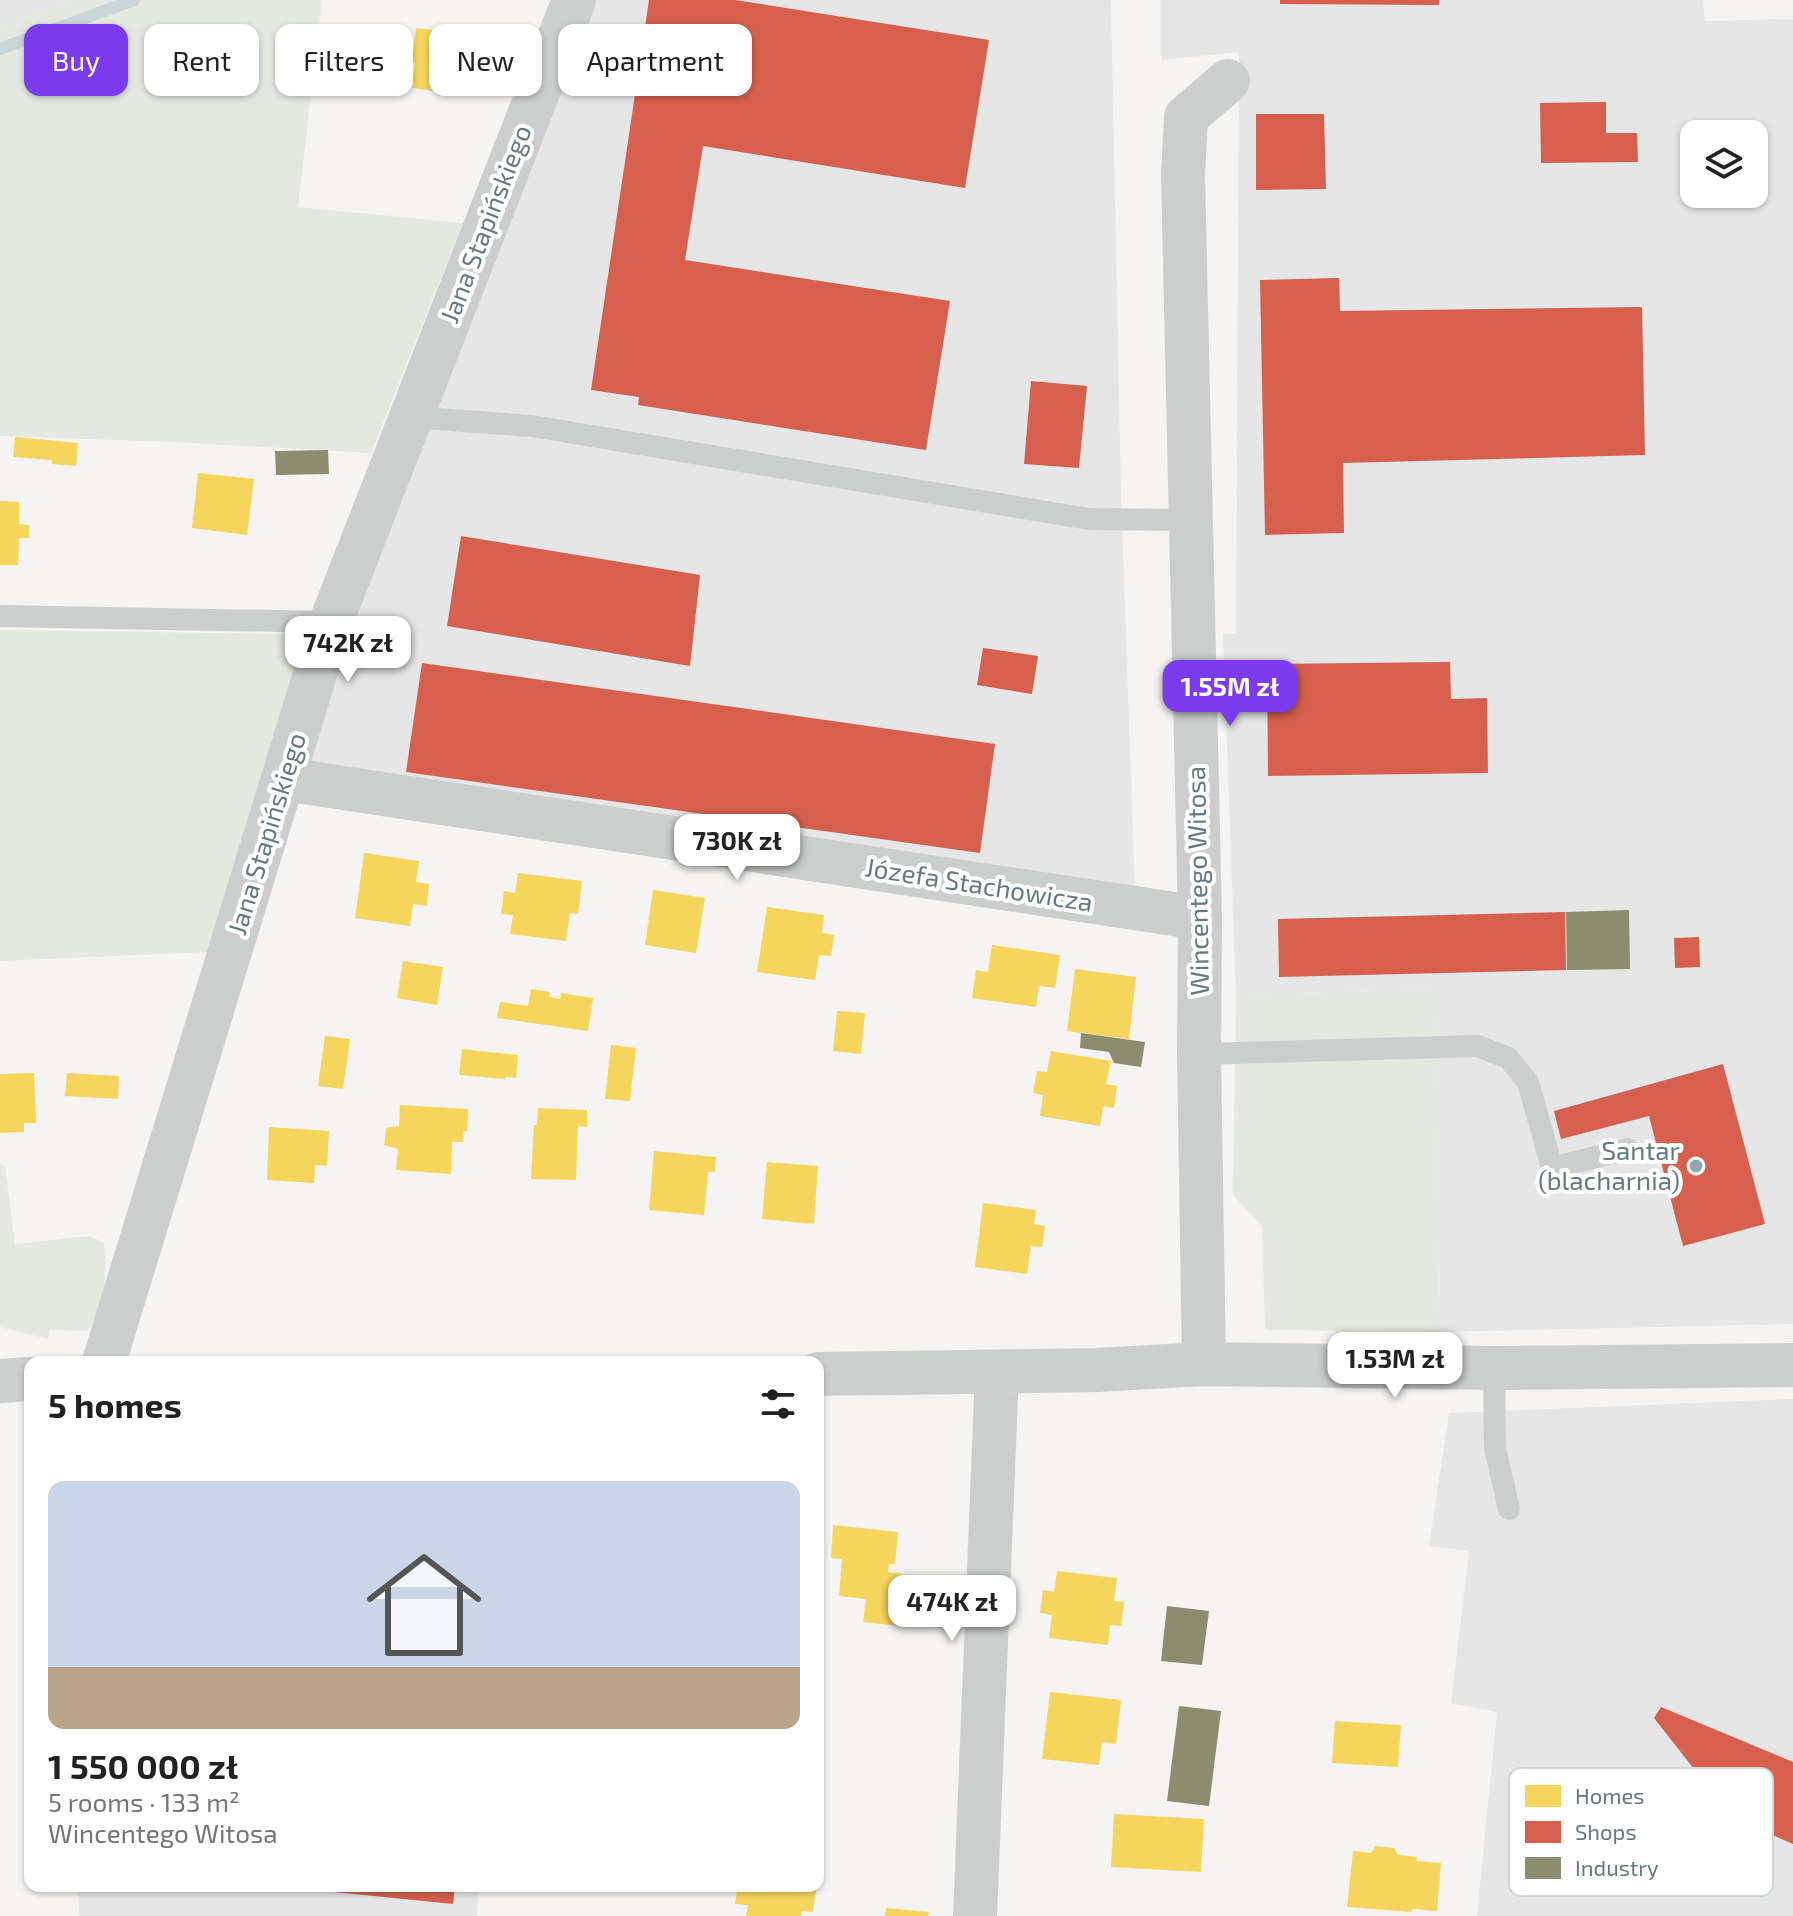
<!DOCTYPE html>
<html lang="en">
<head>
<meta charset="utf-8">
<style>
	:root { --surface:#fff; --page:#f2f2f2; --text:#202124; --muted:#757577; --line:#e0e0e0; --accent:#7c3aed }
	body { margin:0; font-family:"Exo 2",sans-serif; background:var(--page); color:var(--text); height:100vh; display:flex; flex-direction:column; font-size:30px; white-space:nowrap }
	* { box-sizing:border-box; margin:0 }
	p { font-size:26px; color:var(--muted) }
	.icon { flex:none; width:44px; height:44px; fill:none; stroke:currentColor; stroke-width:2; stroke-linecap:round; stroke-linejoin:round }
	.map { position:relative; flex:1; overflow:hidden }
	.details { position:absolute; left:24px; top:1356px; width:800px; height:536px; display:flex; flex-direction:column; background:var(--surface); border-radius:16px; box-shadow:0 2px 6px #0004 }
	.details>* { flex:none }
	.hud { position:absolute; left:24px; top:24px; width:800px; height:72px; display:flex; gap:16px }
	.tools { position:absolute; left:1680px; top:120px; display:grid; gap:16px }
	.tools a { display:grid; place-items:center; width:88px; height:88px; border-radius:16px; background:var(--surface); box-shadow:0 2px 6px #0004; font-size:40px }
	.price { position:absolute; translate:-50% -68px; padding:0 18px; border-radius:16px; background:#fff; color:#222; font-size:26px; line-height:52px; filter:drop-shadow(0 2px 4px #0008) }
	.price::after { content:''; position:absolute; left:50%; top:48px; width:24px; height:18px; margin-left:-12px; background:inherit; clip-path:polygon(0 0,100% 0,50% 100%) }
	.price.current { background:var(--accent); color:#fff }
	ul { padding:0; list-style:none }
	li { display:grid; align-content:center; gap:16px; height:424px; padding:0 24px }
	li+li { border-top:2px solid var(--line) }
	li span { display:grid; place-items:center; height:248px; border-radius:16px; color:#555 }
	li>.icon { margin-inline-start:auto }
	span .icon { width:144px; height:144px; fill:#fffc; stroke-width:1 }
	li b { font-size:34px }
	h2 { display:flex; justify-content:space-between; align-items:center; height:96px; padding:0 24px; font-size:34px }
	.chip { padding:0 28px; border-radius:16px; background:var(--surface); box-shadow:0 2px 6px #0004; font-size:28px; line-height:72px }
	.chip.current { background:var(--accent); color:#fff }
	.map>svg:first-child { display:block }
</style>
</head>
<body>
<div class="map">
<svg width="1793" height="1916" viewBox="0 0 1793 1916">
	<rect width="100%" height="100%" fill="#f5f4f3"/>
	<!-- built -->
	<path fill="#e5e6e5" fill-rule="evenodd" d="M 0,0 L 71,0 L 0,28 Z
		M 586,0 L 1111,0 L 1121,495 L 1135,894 L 302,769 L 346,625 Z
		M 1161,0 L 1703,0 L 1705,21 L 1793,19 L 1793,1324 L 1440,1332 L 1437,990 L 1236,994 L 1223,634 L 1236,633 L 1239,52 L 1161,60 ZM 1694,134 L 1754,134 L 1754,194 L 1694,194 Z
		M 1793,1399 L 1793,1916 L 1477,1916 L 1497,1712 L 1451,1703 L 1469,1551 L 1429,1546 L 1449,1413 Z
		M 78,1886 L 479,1886 L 477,1916 L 79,1916 Z"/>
	<!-- green -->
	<path fill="#e5e8e1" d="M 71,0 L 322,0 L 298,207 L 463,223 L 371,453 L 172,442 L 0,436 L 0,28 Z
		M 0,630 L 290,634 L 300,641 L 302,656 L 207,952 L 0,961 Z
		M 1437,990 L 1440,1332 L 1265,1330 L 1262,1226 L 1233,1195 L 1236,994 Z
		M 0,1164 L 5,1166 L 15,1244 L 89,1236 L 104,1242 C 106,1272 108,1307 87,1331 L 49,1330 L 48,1339 L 0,1327 Z"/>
	<!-- homes -->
	<path fill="#f6d55c" d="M 416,28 L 472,35 L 464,95 L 412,88 L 415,63 L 412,62 Z
		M 15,437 L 78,443 L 76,466 L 52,464 L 52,460 L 13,457 Z
		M 198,473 L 254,479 L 247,535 L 192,528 Z
		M 0,501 L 19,502 L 19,524 L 29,525 L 29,538 L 19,538 L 18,565 L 0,565 Z
		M 364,853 L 419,861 L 416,882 L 429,884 L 427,906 L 413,904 L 410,926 L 355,918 Z
		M 518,873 L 582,881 L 578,914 L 570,913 L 566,941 L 510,934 L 513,915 L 501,914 L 504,891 L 515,893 Z
		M 653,890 L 705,898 L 696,953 L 645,945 Z
		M 767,907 L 824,915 L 822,933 L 834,935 L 831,956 L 819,955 L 815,980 L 757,972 Z
		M 992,945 L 1060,955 L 1055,988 L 1039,986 L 1036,1007 L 972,998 L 976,970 L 988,972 Z
		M 403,961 L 443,967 L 437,1005 L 397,998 Z
		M 1075,969 L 1136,977 L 1129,1039 L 1067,1031 Z
		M 531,989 L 550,992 L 549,997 L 560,999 L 561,993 L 593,998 L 588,1031 L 497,1018 L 500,1002 L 528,1006 Z
		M 837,1011 L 865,1013 L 861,1054 L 833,1051 Z
		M 325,1036 L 350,1039 L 343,1089 L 318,1086 Z
		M 611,1045 L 636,1048 L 630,1101 L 605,1099 Z
		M 462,1049 L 518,1055 L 516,1078 L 505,1077 L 505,1079 L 459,1075 Z
		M 1051,1051 L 1111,1061 L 1106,1084 L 1117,1086 L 1114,1108 L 1103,1106 L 1100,1126 L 1040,1116 L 1043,1095 L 1033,1093 L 1037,1071 L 1047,1072 Z
		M 34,1073 L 36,1123 L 24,1123 L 24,1132 L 0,1133 L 0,1074 Z
		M 67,1073 L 119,1076 L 118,1099 L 65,1096 Z
		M 400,1105 L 468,1109 L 467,1131 L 464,1131 L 463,1142 L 452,1142 L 451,1174 L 396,1170 L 398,1149 L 384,1145 L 386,1128 L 399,1126 Z
		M 538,1108 L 587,1110 L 587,1127 L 578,1126 L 576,1180 L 531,1179 L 534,1125 L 537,1125 Z
		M 269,1127 L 329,1131 L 327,1166 L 315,1165 L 314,1183 L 267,1180 Z
		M 654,1151 L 716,1157 L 715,1172 L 708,1172 L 704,1215 L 649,1210 Z
		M 767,1162 L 818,1166 L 814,1224 L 762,1219 Z
		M 983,1203 L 1036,1210 L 1034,1224 L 1045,1226 L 1042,1247 L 1031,1246 L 1027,1274 L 975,1267 Z
		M 833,1525 L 898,1532 L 895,1564 L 889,1564 L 888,1572 L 902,1574 L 899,1603 L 903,1604 L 901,1626 L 863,1622 L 866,1599 L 839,1596 L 842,1559 L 831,1558 Z
		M 1057,1571 L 1117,1578 L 1114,1601 L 1124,1602 L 1121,1626 L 1110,1625 L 1108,1645 L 1049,1638 L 1052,1615 L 1040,1613 L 1043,1590 L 1054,1592 Z
		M 1050,1692 L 1121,1700 L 1116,1744 L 1102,1742 L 1099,1765 L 1042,1759 Z
		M 1335,1721 L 1401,1725 L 1398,1767 L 1332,1763 Z
		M 1114,1814 L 1204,1819 L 1201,1872 L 1111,1867 Z
		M 1376,1846 L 1394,1848 L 1398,1855 L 1417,1857 L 1416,1861 L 1441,1863 L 1437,1911 L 1412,1909 L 1412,1912 L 1347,1907 L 1353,1851 L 1371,1853 Z
		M 738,1886 L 805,1886 L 816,1890 L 813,1912 L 802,1911 L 801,1916 L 746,1916 L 748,1905 L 735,1904 Z
		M 886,1908 L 929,1912 L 928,1916 L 885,1916 Z"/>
	<!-- shops -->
	<path fill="#d6604d" d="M 649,0 L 735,0 L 989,40 L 965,188 L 703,146 L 685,260 L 950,301 L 926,450 L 638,405 L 639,397 L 591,390 Z
		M 1280,0 L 1439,0 L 1439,5 L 1280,4 Z
		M 1606,102 L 1606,133 L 1637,133 L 1638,162 L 1541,163 L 1540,103 Z
		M 1256,114 L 1324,114 L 1326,189 L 1256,190 Z
		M 1339,278 L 1340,311 L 1642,307 L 1645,455 L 1343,463 L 1344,533 L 1265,535 L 1260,280 Z
		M 1031,381 L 1087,386 L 1079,468 L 1024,464 Z
		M 461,536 L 700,575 L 690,666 L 447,626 Z
		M 983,648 L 1038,656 L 1032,694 L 977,685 Z
		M 1450,662 L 1451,699 L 1487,698 L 1488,773 L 1268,776 L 1267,664 Z
		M 422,663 L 995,744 L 980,853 L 406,772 Z
		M 1565,912 L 1566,970 L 1279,977 L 1278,919 Z
		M 1699,937 L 1700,967 L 1675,968 L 1674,938 Z
		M 1723,1064 L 1765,1224 L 1683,1246 L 1649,1116 L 1561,1139 L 1554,1111 Z
		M 1661,1707 L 1793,1762 L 1793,1844 L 1696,1802 L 1705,1783 L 1654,1718 Z
		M 314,1886 L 455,1886 L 453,1904 L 314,1890 Z"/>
	<!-- industry -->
	<path fill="#8c8c6e" d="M 328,450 L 329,474 L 276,475 L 275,451 Z
		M 1629,910 L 1630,969 L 1567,970 L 1566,912 Z
		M 1081,1033 L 1145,1042 L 1141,1067 L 1114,1063 L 1109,1052 L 1080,1048 Z
		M 1167,1606 L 1209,1611 L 1202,1665 L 1161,1661 Z
		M 1179,1706 L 1221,1711 L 1209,1806 L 1167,1801 Z"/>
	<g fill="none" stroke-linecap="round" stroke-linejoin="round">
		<!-- stream -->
		<path stroke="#cbd6d7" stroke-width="12" d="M 0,49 L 134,0"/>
		<!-- lane -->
		<path stroke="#cccece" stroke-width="22" d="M 411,417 L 532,426 L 1089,519 L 1191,520
			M 0,616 L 331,622
			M 1199,1054 L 1478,1046 L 1508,1058 L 1528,1082 L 1552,1168 L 1628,1149
			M 1494,1368 L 1495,1448 L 1509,1509"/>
		<!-- street -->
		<path stroke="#cccece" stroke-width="44" d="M 284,779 L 1200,918
			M 104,1362 L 331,622 L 574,0
			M 1204,1364 L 1199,1054 L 1200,918 L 1183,175 L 1186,117 L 1228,81
			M 818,1374 L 1097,1370 L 1204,1364 L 1494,1368 L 1793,1365
			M 0,1381 L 30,1379
			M 975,1916 L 997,1372"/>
	</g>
	<!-- markers -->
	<circle fill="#95a5ac" stroke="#fff" stroke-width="3" cx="1696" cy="1166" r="8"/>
	<g text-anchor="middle" stroke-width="8" stroke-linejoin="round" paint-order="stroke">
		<!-- street labels -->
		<g font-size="26" fill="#627a85" stroke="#fff">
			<text transform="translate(486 224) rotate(-69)" y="9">Jana Stapińskiego</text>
			<text transform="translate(267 834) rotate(-73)" y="9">Jana Stapińskiego</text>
			<text transform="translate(1198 881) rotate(-91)" y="9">Wincentego Witosa</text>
			<text transform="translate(979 885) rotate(9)" y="9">Józefa Stachowicza</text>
		</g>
		<!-- poi labels -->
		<g font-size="26" fill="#627a85" stroke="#fff" text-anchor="end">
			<text x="1680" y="1160">Santar<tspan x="1680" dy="30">(blacharnia)</tspan></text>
		</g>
	</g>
	<!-- legend -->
	<rect x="1509" y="1768" width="264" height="128" rx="12" fill="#fff" stroke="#d0d7da" stroke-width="2"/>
	<rect x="1525" y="1785" width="36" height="22" fill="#f6d55c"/>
	<rect x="1525" y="1821" width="36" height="22" fill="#d6604d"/>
	<rect x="1525" y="1857" width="36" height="22" fill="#8c8c6e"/>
	<g font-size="22" fill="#627a85">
		<text x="1575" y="1804">Homes</text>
		<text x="1575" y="1840">Shops</text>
		<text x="1575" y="1876">Industry</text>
	</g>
</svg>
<div class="tools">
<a><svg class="icon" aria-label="layers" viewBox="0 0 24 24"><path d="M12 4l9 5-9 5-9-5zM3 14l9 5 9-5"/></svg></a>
</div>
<b class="price" style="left:348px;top:684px">742K zł</b>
<b class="price current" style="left:1230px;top:728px">1.55M zł</b>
<b class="price" style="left:737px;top:882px">730K zł</b>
<b class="price" style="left:1395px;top:1400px">1.53M zł</b>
<b class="price" style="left:952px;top:1643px">474K zł</b>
<div class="hud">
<a class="chip current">Buy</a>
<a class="chip">Rent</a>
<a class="chip">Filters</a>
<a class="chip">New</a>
<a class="chip">Apartment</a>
</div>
<section class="details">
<h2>5 homes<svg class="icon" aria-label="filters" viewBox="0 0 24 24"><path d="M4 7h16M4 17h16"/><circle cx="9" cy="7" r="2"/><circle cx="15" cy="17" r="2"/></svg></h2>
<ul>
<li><span style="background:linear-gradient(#c9d6e8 75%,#b9a48a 0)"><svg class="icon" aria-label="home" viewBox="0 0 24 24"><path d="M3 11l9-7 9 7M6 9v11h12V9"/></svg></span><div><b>1 550 000 zł</b><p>5 rooms · 133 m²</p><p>Wincentego Witosa</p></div></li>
</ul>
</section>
</div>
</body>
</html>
